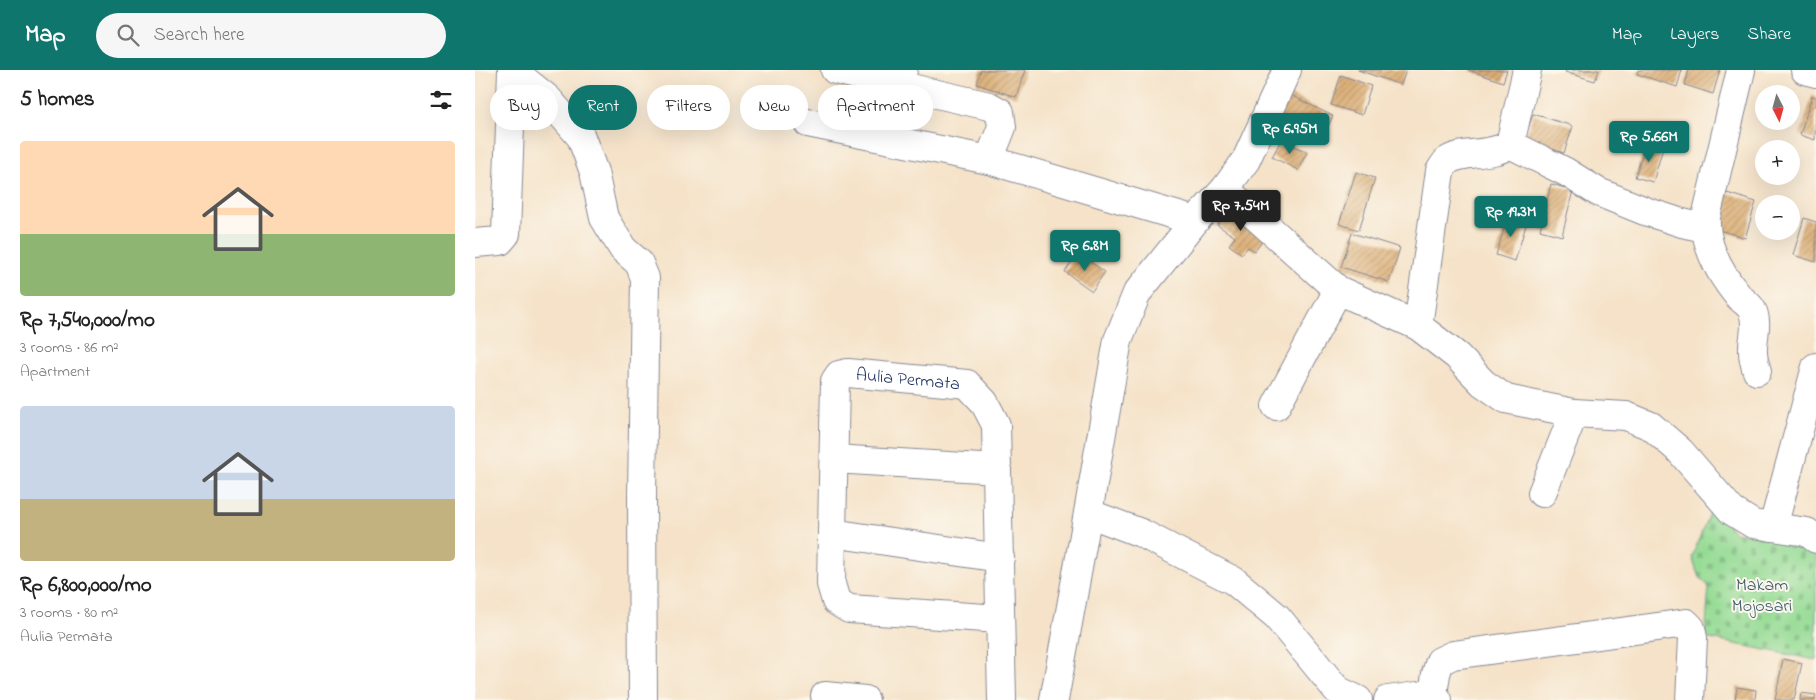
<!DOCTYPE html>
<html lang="en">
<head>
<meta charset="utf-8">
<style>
	:root { --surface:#fff; --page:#f6f6f6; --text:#222; --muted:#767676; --accent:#0f766e }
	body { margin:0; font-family:"Indie Flower",sans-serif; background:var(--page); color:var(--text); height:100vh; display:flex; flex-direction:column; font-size:19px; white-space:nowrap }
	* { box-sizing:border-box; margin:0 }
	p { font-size:16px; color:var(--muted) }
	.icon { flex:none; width:28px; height:28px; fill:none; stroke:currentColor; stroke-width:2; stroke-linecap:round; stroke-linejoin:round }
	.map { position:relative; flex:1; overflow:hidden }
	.details { display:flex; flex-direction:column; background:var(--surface); width:475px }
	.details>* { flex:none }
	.hud { position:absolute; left:15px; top:15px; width:475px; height:45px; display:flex; gap:10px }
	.needle { width:32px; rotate:174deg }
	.controls { position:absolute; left:1280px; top:15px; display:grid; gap:10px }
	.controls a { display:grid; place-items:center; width:45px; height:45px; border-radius:50%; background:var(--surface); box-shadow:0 5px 20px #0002; font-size:25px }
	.price { position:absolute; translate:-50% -42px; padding:0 11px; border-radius:5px; background:var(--accent); color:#fff; font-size:16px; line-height:32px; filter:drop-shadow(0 1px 2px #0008) }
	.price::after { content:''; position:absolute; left:50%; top:30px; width:15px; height:11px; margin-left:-8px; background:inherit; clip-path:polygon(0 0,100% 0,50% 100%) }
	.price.on { background:#222; color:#fff }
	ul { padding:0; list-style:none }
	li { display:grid; align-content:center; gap:10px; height:265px; padding:0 20px }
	li span { display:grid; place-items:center; height:155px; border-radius:5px; color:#555 }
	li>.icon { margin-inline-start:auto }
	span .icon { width:90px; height:90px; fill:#fffc; stroke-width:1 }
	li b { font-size:21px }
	h2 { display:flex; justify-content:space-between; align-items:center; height:60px; padding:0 20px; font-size:21px }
	.tag { padding:0 18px; border-radius:22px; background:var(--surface); box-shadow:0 5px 20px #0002; font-size:18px; line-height:45px }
	.tag.on { background:var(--accent); color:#fff }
	header { display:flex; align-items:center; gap:30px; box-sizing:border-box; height:70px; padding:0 25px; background:var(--accent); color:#fff }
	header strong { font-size:24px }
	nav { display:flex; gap:28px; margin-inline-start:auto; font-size:18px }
	.search { width:350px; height:45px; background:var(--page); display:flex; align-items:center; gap:12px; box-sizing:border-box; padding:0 18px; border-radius:28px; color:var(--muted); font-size:19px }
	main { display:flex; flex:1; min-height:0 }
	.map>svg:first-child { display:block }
</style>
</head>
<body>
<header>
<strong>Map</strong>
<div class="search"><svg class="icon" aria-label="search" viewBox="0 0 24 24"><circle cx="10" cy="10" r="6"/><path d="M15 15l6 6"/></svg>Search here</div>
<nav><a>Map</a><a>Layers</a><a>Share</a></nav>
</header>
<main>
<section class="details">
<h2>5 homes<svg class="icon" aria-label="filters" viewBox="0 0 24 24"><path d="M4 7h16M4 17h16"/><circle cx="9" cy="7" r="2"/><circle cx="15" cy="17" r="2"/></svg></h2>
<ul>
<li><span style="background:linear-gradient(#ffd9b3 60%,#8fb573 0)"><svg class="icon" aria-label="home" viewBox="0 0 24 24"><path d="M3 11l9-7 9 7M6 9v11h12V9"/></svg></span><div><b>Rp 7,540,000/mo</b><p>3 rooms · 86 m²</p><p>Apartment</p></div></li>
<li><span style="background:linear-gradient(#c9d6e8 60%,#c2b280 0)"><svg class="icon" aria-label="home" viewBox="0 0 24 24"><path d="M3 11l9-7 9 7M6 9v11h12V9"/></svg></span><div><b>Rp 6,800,000/mo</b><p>3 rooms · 80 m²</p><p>Aulia Permata</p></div></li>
</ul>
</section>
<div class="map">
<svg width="1341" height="630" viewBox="0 0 1341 630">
	<defs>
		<pattern id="cemetery-stones" width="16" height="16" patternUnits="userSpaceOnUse" patternTransform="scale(1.25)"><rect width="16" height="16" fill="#95db94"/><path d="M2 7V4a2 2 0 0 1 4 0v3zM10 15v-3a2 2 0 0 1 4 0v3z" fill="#80bc82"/></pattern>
		<pattern id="building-hatch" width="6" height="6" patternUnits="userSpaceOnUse" patternTransform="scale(1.25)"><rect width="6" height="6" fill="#dcad73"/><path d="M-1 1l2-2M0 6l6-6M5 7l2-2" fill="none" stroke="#b28d62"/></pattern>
	</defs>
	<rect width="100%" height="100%" fill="#fbf7ec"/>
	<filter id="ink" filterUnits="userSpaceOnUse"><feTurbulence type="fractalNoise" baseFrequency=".02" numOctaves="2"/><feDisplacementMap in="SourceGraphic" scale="10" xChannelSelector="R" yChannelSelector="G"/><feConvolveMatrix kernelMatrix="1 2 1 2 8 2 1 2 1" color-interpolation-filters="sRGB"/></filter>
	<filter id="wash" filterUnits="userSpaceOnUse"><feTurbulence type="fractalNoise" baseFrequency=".0096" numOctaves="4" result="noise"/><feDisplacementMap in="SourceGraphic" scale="20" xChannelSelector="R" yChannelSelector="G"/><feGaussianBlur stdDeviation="1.12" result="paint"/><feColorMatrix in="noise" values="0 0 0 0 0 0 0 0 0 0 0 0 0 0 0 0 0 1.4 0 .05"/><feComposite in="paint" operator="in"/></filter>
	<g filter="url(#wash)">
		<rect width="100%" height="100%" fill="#f5e2c8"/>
		<!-- cemetery -->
		<path fill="url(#cemetery-stones)" stroke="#588579" d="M 1238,433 L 1258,462 L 1312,469 L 1341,483 L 1341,590 L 1230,568 L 1234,517 L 1223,505 L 1217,487 Z"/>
		<g id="blocks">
			<!-- building -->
			<path fill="url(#building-hatch)" d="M 506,0 L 550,0 L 541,27 L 502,14 Z
				M 883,0 L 931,0 L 926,15 Z
				M 993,0 L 1032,0 L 1028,12 Z
				M 1091,0 L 1124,0 L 1120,11 L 1090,2 Z
				M 1163,0 L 1207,0 L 1202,17 L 1162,4 Z
				M 1214,0 L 1245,0 L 1238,24 L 1210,15 Z
				M 866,5 L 896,16 L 887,45 L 856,35 Z
				M 813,24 L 858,46 L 847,69 L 802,47 Z
				M 1337,26 L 1341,27 L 1340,70 L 1325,65 Z
				M 1058,44 L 1098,56 L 1089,83 L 1049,71 Z
				M 806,70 L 832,82 L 823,100 L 797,87 Z
				M 1171,73 L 1188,78 L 1178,112 L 1160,107 Z
				M 881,102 L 900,108 L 884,160 L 864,154 Z
				M 1076,114 L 1098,120 L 1087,166 L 1065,160 Z
				M 1252,123 L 1281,132 L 1270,168 L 1241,159 Z
				M 754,138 L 792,165 L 780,181 L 773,177 L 767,184 L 754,175 L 760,167 L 742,155 Z
				M 1033,146 L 1052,152 L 1040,191 L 1021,185 Z
				M 1329,148 L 1341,152 L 1341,192 L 1318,185 Z
				M 877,163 L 925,178 L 914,212 L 866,197 Z
				M 603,183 L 630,202 L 617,221 L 590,202 Z
				M 1308,589 L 1327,593 L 1319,630 L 1300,630 Z
				M 1262,617 L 1281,620 L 1280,630 L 1260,630 Z
				M 1326,623 L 1341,625 L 1340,630 L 1325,630 Z"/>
		</g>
	</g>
	<g filter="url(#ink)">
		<use href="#blocks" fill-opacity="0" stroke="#888893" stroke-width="1"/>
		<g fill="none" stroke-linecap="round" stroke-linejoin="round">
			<!-- minor casing -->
			<g stroke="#888893" stroke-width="30">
				<g id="minor">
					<path d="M 37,0 L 73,29 L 106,67 L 119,102 L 129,148 L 148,179 L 164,193 L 170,208 L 167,427 L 168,630"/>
					<path d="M 360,0 L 423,15 L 428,0"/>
					<path d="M 1052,0 L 1035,74 C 1017,87 987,80 972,91 C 970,93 967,98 965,101 L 943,256 L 982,286 L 1008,313 L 1031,329 L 1099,343 L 1067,423"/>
					<path d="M 1266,0 L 1231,147 C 1229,177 1245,204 1264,227 C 1268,231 1275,235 1277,240 C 1284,253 1277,269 1278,282 C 1278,288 1280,295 1282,301"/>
					<path d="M 1330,0 L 1341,3"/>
					<path d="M 423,15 L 514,36 L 525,42 L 527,57 L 514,90 L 720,151"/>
					<path d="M 333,53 L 514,90"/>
					<path d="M 1035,74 L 1091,102 L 1123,122 L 1170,141 L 1207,153 L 1230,158"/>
					<path d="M 750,119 L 863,220 L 943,256"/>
					<path d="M 0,173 L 25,171 L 31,164 L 37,1"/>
					<path d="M 801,336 L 863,220"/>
					<path d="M 1099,343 L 1151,346 L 1176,356 L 1205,381 L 1257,441 L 1278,454 L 1332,462 L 1341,469"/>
					<path d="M 359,389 L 522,399"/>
					<path d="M 613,443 L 666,463 L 759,511 L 802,547 L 862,620 L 883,630"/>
					<path d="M 1298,457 L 1341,297"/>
					<path d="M 357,463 L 525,488"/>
					<path id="s1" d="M 525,549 L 374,539 L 361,531 L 356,514 L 360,311 L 364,305 L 373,303 L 492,314 L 509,332 L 521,355 L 527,630"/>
					<path d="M 958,624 L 961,604 L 965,591 L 978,585 L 1211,553 L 1216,558 L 1218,568 L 1215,630"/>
					<path d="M 350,626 L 390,630"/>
					<path d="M 579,630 L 613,443 L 643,270 L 662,223 L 720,151 L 750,119 L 771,90 L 812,0"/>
					<path d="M 913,630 L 958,624 L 963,630"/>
				</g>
			</g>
			<!-- minor -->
			<use href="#minor" stroke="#fff" stroke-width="28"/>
		</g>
	</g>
	<g text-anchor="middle" stroke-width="4" stroke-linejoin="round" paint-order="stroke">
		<!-- street labels -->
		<g font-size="18" fill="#1b2f5e" stroke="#fbf7ec">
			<text dy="6" stroke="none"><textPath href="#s1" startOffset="464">Aulia Permata</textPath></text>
		</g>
		<!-- park labels -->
		<g font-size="18" fill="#3a5a6c" stroke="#fbf7ec">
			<text x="1287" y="520">Makam<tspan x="1287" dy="21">Mojosari</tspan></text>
		</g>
	</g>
</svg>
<div class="controls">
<a><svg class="needle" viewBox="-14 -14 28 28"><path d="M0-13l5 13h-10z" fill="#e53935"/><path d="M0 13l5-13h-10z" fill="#767676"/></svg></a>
<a>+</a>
<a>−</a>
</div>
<b class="price" style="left:815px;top:85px">Rp 6.95M</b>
<b class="price" style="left:1174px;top:93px">Rp 5.66M</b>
<b class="price on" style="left:766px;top:162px">Rp 7.54M</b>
<b class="price" style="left:1036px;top:168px">Rp 19.3M</b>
<b class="price" style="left:610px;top:202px">Rp 6.8M</b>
<div class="hud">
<a class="tag">Buy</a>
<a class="tag on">Rent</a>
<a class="tag">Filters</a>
<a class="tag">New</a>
<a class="tag">Apartment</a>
</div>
</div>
</main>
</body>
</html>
